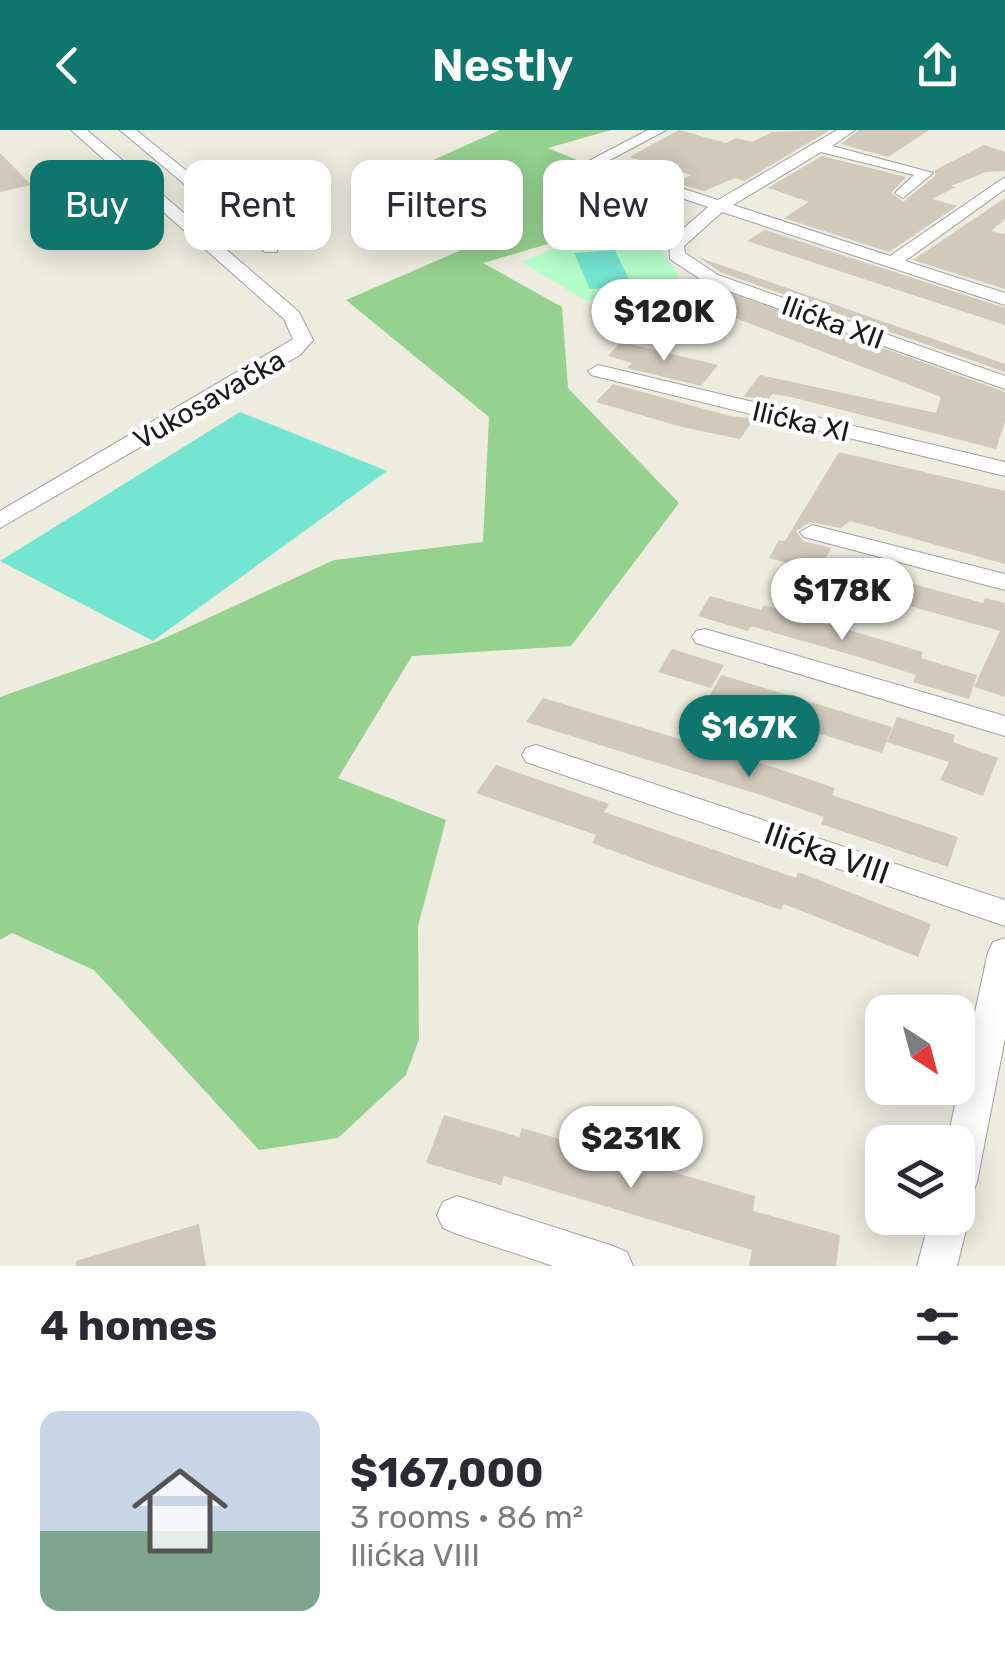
<!DOCTYPE html>
<html lang="en">
<head>
<meta charset="utf-8">
<style>
	:root { --surface:#fff; --page:#f7f7f7; --text:#2b2b33; --muted:#7c7c81; --accent:#0f766e }
	body { margin:0; font-family:Rubik,sans-serif; background:var(--page); color:var(--text); height:100vh; display:flex; flex-direction:column; font-size:38px; white-space:nowrap }
	* { box-sizing:border-box; margin:0 }
	p { font-size:32px; color:var(--muted) }
	.icon { flex:none; width:55px; height:55px; fill:none; stroke:currentColor; stroke-width:2; stroke-linecap:round; stroke-linejoin:round }
	.map { position:relative; height:1136px; overflow:hidden }
	.panel { display:flex; flex-direction:column; background:var(--surface); flex:1 }
	.panel>* { flex:none }
	.top-card { position:absolute; left:30px; top:30px; width:945px; height:90px; display:flex; gap:20px }
	.needle { width:65px; rotate:144deg }
	.buttons { position:absolute; left:865px; top:865px; display:grid; gap:20px }
	.buttons a { display:grid; place-items:center; width:110px; height:110px; border-radius:20px; background:var(--surface); box-shadow:0 5px 25px #0003; font-size:50px }
	.price { position:absolute; translate:-50% -85px; padding:0 22px; border-radius:35px; background:#fff; color:#222; font-size:32px; line-height:65px; filter:drop-shadow(0 2px 5px #0008) }
	.price::after { content:''; position:absolute; left:50%; top:60px; width:30px; height:22px; margin-left:-15px; background:inherit; clip-path:polygon(0 0,100% 0,50% 100%) }
	.price.current { background:var(--accent); color:#fff }
	ul { padding:0; list-style:none }
	li { display:flex; align-items:center; gap:30px; height:250px; padding:0 40px }
	li span { display:grid; place-items:center; flex:none; width:280px; height:200px; border-radius:20px; color:#555 }
	li>.icon { margin-inline-start:auto }
	span .icon { width:120px; height:120px; fill:#fffc; stroke-width:1 }
	li b { font-size:42px }
	h2 { display:flex; justify-content:space-between; align-items:center; height:120px; padding:0 40px; font-size:42px }
	.tag { padding:0 35px; border-radius:20px; background:var(--surface); box-shadow:0 5px 25px #0003; font-size:35px; line-height:90px }
	.tag.current { background:var(--accent); color:#fff }
	header { display:flex; justify-content:space-between; align-items:center; height:130px; padding:0 40px; background:var(--accent); color:#fff; font-size:45px; font-weight:600 }
	.map>svg:first-child { display:block }
</style>
</head>
<body>
<header><svg class="icon" aria-label="back" viewBox="0 0 24 24"><path d="M15 5l-7 7 7 7"/></svg>Nestly<svg class="icon" aria-label="share" viewBox="0 0 24 24"><path d="M12 15V3M7 8l5-5 5 5M5 13v7h14v-7"/></svg></header>
<div class="map">
<svg width="1005" height="1136" viewBox="0 0 1005 1136">
	<rect width="100%" height="100%" fill="#edecde"/>
	<!-- forest -->
	<path fill="#95d18f" d="M 500,0 L 611,0 L 548,18 L 674,70 L 673,77 L 483,133 L 562,177 L 568,258 L 679,373 L 571,516 L 412,526 L 338,648 L 446,690 L 418,796 L 419,909 L 406,945 L 338,1008 L 259,1020 L 94,840 L 12,803 L 0,810 L 0,567 L 156,512 L 334,430 L 483,412 L 489,287 L 346,170 L 466,118 L 449,107 L 420,111 L 389,91 L 423,78 L 390,65 L 414,54 L 400,45 Z"/>
	<!-- park -->
	<path fill="#b5feca" d="M 684,82 L 658,115 L 680,148 L 647,165 L 586,171 L 522,132 L 569,112 Z"/>
	<!-- pitch -->
	<path fill="#74e5d1" d="M 615,120 L 632,156 L 590,159 L 574,123 Z
		M 240,282 L 387,341 L 153,511 L 0,431 Z"/>
	<!-- building -->
	<path fill="#d0c9bc" d="M 679,0 L 726,13 L 736,8 L 752,12 L 772,2 L 830,0 L 744,51 L 735,48 L 704,61 L 676,53 L 691,45 L 629,27 Z
		M 859,0 L 929,0 L 888,27 L 841,14 Z
		M 984,15 L 1005,22 L 1005,41 L 986,42 L 951,56 L 956,57 L 932,69 L 957,76 L 889,122 L 784,88 L 809,72 L 768,58 L 822,26 L 906,47 L 891,63 L 903,72 L 935,46 L 935,40 Z
		M 0,23 L 13,36 L 31,55 L 0,62 Z
		M 1005,68 L 1005,89 L 991,101 L 1005,104 L 1005,159 L 913,130 Z
		M 765,100 L 1005,178 L 1005,195 L 747,111 Z
		M 698,127 L 1005,234 L 1005,242 L 720,142 Z
		M 695,150 L 1005,262 L 1005,292 L 996,319 L 787,266 L 772,264 L 767,271 L 744,266 L 760,245 L 936,283 L 941,267 L 670,163 Z
		M 621,212 L 718,235 L 701,256 L 627,238 L 632,233 L 608,226 Z
		M 613,254 L 730,286 L 754,289 L 740,309 L 682,297 L 596,272 Z
		M 839,322 L 1005,361 L 1005,434 L 850,391 L 841,398 L 810,392 L 796,401 L 803,411 L 831,418 L 818,442 L 769,428 L 779,410 L 785,411 Z
		M 825,430 L 983,473 L 985,468 L 1005,473 L 1005,567 L 974,557 L 1000,501 L 815,450 Z
		M 710,466 L 761,480 L 764,475 L 923,522 L 921,528 L 977,545 L 969,569 L 913,552 L 916,545 L 859,527 L 751,496 L 748,501 L 698,486 Z
		M 672,519 L 724,535 L 711,558 L 658,542 Z
		M 721,545 L 778,562 L 892,597 L 882,623 L 708,569 Z
		M 543,568 L 773,637 L 835,658 L 832,665 L 958,707 L 948,737 L 821,694 L 824,687 L 764,666 L 526,592 Z
		M 897,587 L 955,605 L 953,612 L 998,628 L 983,666 L 940,650 L 949,632 L 887,612 Z
		M 496,635 L 609,674 L 604,682 L 796,748 L 798,742 L 931,794 L 918,827 L 784,774 L 781,780 L 651,735 L 592,713 L 596,705 L 476,663 Z
		M 444,985 L 519,1007 L 522,998 L 755,1066 L 753,1081 L 840,1105 L 836,1136 L 749,1136 L 752,1120 L 504,1046 L 501,1055 L 426,1033 Z
		M 199,1094 L 206,1136 L 76,1136 L 76,1131 Z"/>
	<g fill="none" stroke-linecap="round" stroke-linejoin="round">
		<!-- minor casing -->
		<g stroke="#a1a1a1" stroke-width="2">
			<path id="minor" d="M 71,0 L 87,0 L 299,182 L 313,210 L 300,225 L 0,398 L 0,381 L 293,209 L 284,189 Z
				M 120,0 L 136,0 L 277,114 L 277,122 L 265,122 Z
				M 648,0 L 666,0 L 604,33 L 718,70 L 837,0 L 855,0 L 832,16 L 933,43 L 903,68 L 895,63 L 914,45 L 821,22 L 733,75 L 890,126 L 1005,47 L 1005,59 L 905,131 L 1005,163 L 1005,175 L 722,82 L 684,116 L 685,123 L 718,145 L 1005,246 L 1005,259 L 706,153 L 670,129 L 669,111 L 708,77 L 583,34 Z
				M 598,235 L 1005,332 L 1005,346 L 591,245 L 588,241 Z
				M 812,395 L 1005,444 L 1005,460 L 804,407 L 800,402 Z
				M 705,499 L 1005,586 L 1005,606 L 696,513 L 692,507 L 696,501 Z
				M 536,615 L 1005,770 L 1005,796 L 526,632 L 522,625 L 526,618 Z
				M 1005,808 L 1005,908 L 977,1052 L 972,1065 L 958,1070 L 958,1012 L 947,1012 L 988,822 L 993,812 Z
				M 457,1066 L 613,1116 L 627,1122 L 633,1136 L 553,1136 L 457,1104 L 443,1098 L 437,1085 L 443,1072 Z
				M 958,1072 L 969,1088 L 957,1136 L 917,1136 L 930,1088 L 958,1088 Z"/>
		</g>
		<!-- minor -->
		<use href="#minor" fill="#fff" fill-rule="evenodd"/>
	</g>
	<g text-anchor="middle" stroke-width="9" stroke-linejoin="round" paint-order="stroke">
		<!-- far-street labels -->
		<g font-size="28" fill="#1a1a1a" stroke="#fff">
			<text transform="translate(833 192) rotate(20)" y="10">Ilićka XII</text>
			<text transform="translate(209 269) rotate(-30)" y="10">Vukosavačka</text>
			<text transform="translate(801 291) rotate(13)" y="10">Ilićka XI</text>
		</g>
		<!-- street labels -->
		<g font-size="32" fill="#1a1a1a" stroke="#fff">
			<text transform="translate(827 723) rotate(19)" y="11">Ilićka VIII</text>
		</g>
	</g>
</svg>
<div class="buttons">
<a><svg class="needle" viewBox="-14 -14 28 28"><path d="M0-13l5 13h-10z" fill="#e53935"/><path d="M0 13l5-13h-10z" fill="#7c7c81"/></svg></a>
<a><svg class="icon" aria-label="layers" viewBox="0 0 24 24"><path d="M12 4l9 5-9 5-9-5zM3 14l9 5 9-5"/></svg></a>
</div>
<b class="price" style="left:664px;top:234px">$120K</b>
<b class="price" style="left:842px;top:513px">$178K</b>
<b class="price current" style="left:749px;top:650px">$167K</b>
<b class="price" style="left:631px;top:1061px">$231K</b>
<div class="top-card">
<a class="tag current">Buy</a>
<a class="tag">Rent</a>
<a class="tag">Filters</a>
<a class="tag">New</a>
</div>
</div>
<section class="panel">
<h2>4 homes<svg class="icon" aria-label="filters" viewBox="0 0 24 24"><path d="M4 7h16M4 17h16"/><circle cx="9" cy="7" r="2"/><circle cx="15" cy="17" r="2"/></svg></h2>
<ul>
<li><span style="background:linear-gradient(#c9d6e8 60%,#7fa58c 0)"><svg class="icon" aria-label="home" viewBox="0 0 24 24"><path d="M3 11l9-7 9 7M6 9v11h12V9"/></svg></span><div><b>$167,000</b><p>3 rooms · 86 m²</p><p>Ilićka VIII</p></div></li>
</ul>
</section>
</body>
</html>
